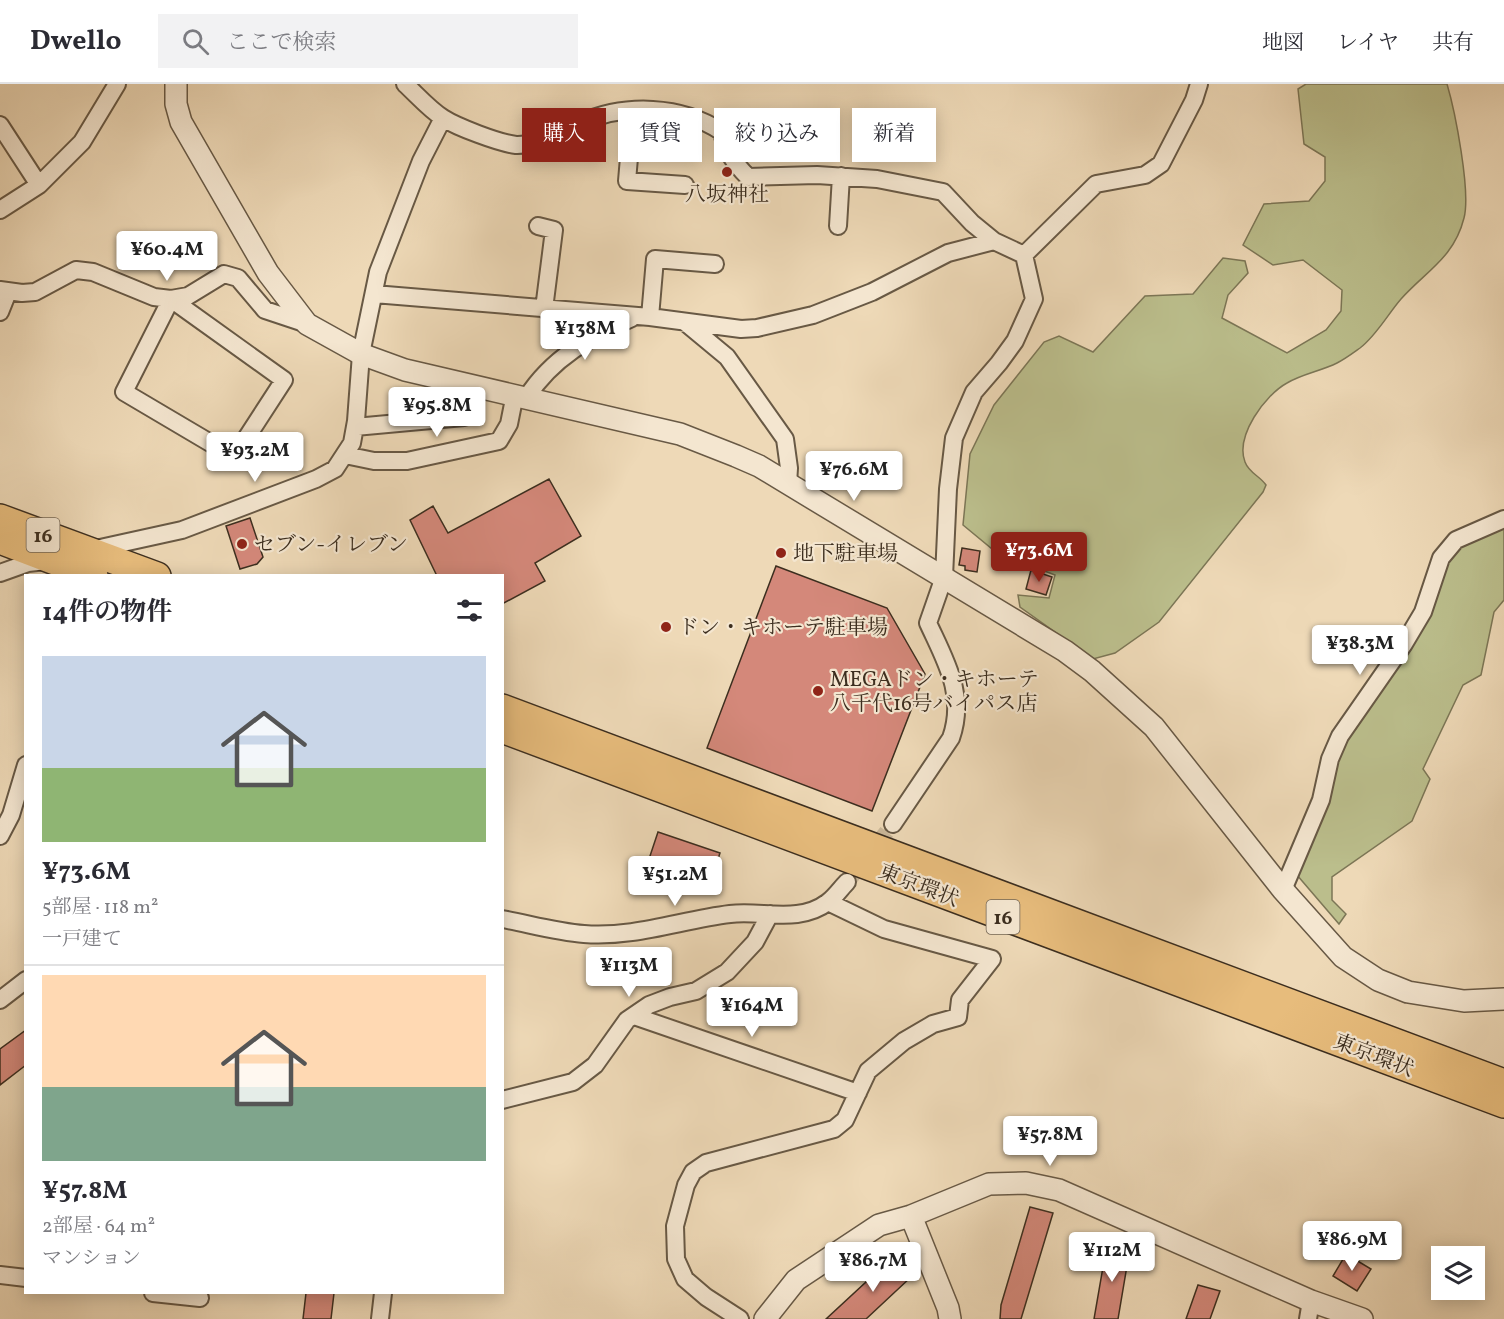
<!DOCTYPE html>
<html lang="ja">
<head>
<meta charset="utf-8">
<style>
	:root { --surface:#fff; --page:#f2f2f3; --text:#2b2b33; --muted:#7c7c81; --line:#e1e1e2; --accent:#8f2418 }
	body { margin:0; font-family:Vollkorn,"Noto Serif JP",serif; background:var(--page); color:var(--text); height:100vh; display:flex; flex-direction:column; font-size:22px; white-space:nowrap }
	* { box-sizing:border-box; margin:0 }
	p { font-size:20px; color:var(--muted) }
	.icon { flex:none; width:33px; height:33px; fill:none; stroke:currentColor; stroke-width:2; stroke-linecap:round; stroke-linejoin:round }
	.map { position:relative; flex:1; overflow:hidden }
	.details { position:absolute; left:24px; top:490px; width:480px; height:720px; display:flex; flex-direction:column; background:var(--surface); border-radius:0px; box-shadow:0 3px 15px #0003 }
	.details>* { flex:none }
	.hud { position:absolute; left:522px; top:24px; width:570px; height:54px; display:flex; gap:12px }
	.fabs { position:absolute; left:1431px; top:1162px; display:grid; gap:12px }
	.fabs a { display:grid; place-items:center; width:54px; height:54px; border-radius:0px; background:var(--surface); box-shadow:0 3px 15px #0003; font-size:30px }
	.price { position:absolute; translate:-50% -51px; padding:0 14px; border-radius:6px; background:#fff; color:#222; font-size:20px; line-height:39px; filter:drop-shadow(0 2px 3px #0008) }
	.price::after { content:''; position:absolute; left:50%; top:36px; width:18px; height:14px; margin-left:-9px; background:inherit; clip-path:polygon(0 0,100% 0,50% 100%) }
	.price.on { background:var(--accent); color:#fff }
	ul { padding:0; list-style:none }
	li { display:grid; align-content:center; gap:12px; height:318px; padding:0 18px }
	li+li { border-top:2px solid var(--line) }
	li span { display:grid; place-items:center; height:186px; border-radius:0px; color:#555 }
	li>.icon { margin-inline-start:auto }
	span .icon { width:108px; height:108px; fill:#fffc; stroke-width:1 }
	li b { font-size:26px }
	h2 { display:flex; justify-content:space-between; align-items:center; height:72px; padding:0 18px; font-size:26px }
	.chip { padding:0 21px; border-radius:0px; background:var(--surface); box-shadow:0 3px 15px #0003; font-size:21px; line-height:54px }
	.chip.on { background:var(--accent); color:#fff }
	header { display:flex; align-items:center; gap:36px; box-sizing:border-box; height:84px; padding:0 30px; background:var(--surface); border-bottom:2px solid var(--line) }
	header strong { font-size:28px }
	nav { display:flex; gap:33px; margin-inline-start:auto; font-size:21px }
	.search { width:420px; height:54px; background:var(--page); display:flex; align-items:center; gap:15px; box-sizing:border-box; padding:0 21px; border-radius:0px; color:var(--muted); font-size:22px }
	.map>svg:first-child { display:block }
</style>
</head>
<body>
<header>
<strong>Dwello</strong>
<div class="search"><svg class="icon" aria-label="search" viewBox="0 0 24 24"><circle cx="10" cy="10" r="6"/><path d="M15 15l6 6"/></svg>ここで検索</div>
<nav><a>地図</a><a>レイヤ</a><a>共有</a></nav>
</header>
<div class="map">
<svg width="1504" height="1235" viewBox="0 0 1504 1235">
	<rect width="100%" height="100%" fill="#eed9b7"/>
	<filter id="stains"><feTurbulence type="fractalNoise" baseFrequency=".00333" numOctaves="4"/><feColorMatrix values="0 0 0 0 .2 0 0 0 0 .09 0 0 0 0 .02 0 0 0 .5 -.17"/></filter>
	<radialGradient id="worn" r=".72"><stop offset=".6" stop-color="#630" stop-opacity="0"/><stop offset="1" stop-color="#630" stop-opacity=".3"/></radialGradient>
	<!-- green -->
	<path fill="#bbbe8c" stroke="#7c7656" stroke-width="1.5" d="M 1306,0 L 1447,0 C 1455,27 1471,108 1464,134 C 1454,174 1426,187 1401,215 C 1388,230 1376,252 1360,264 C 1353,269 1345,275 1337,279 C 1321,287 1302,290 1287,299 C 1265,311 1235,352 1245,378 C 1249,389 1260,392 1266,401 L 1263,408 L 1159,538 L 1115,569 L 1093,575 L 1020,523 L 1018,511 L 1049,514 L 1055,491 L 997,469 L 963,441 L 970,370 L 994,321 L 1044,258 L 1059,252 L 1093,268 L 1145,212 L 1193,210 L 1223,174 L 1245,177 L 1248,189 L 1228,211 L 1222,234 L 1287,269 L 1326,246 L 1341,227 L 1342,206 L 1303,176 L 1273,181 L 1243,161 L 1264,120 L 1309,117 L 1325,97 L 1325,73 L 1304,60 L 1298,5 Z
		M 1504,440 L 1504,516 L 1494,528 L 1481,591 L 1463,601 L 1423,685 L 1430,695 L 1412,737 L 1332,793 L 1332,816 L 1346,830 L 1339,840 L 1297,791 L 1334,677 L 1441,486 L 1458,462 Z"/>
	<!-- building -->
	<path fill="#d4887a" stroke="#3c2e1f" stroke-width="1.5" d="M 549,395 L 581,452 L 535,479 L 545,497 L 502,520 L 502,492 L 437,492 L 410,436 L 433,422 L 448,449 Z
		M 250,434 L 263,473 L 257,480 L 240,485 L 226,442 Z
		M 962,464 L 980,467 L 977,488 L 965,486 L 965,482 L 959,481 Z
		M 776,482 L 887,524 L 925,590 L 872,727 L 707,664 Z
		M 1031,486 L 1052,493 L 1046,511 L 1026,505 Z
		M 658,748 L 720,769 L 707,808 L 645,787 Z
		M 26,946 L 26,981 L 0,1001 L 0,965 Z
		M 1030,1123 L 1053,1129 L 1021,1235 L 1000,1235 L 1001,1221 Z
		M 1107,1160 L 1130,1164 L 1118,1235 L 1094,1235 Z
		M 1346,1170 L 1371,1185 L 1357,1207 L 1333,1192 Z
		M 893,1173 L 911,1193 L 866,1235 L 826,1235 Z
		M 1198,1201 L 1220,1207 L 1210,1235 L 1186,1235 Z
		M 306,1209 L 334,1209 L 331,1235 L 303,1235 Z"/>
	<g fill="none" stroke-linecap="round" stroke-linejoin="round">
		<!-- minor-tunnel -->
		<path stroke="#cab799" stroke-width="16" stroke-dasharray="16 8" stroke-linecap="butt" d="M 847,798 L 893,740"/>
		<!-- minor casing -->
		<g stroke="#685945" stroke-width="20">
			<path id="minor" d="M 405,0 C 417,11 429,25 443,34 C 457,43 499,59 516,61 C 533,62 565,46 581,39 C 625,19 681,21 722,48 C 726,67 734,79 748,93 L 817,91 L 877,95 L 943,108 L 972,139 L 994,157
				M 633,27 L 627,97 L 685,101
				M 0,41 L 39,101
				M 0,126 L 39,101 L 82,58 L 117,0
				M 538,142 L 554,146 L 544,225
				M 838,142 L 841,92
				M 1024,171 L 1096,100 L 1145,91 L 1161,80 L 1194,16 L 1199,0
				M 0,206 L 22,209 L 35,208 L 76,186 L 93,188 L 154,213 L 171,215 L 188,212 L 224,190 L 238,194 L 265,226 L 307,240
				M 374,210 L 650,233 L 741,245 L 757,244 L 813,231 L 872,208 L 948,169 L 994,157 L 1024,171
				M 171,215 L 284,296 L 234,373 L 124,308 Z
				M 0,228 L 8,208
				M 650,233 L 655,175 L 715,180
				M 686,239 L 727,273 L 785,355 L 789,384 L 788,400
				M 527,313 C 552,274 590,253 632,234
				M 355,343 L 464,333
				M 345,371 L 374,377 L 407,377 L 499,357 L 509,340 L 515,310
				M 91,466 L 182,446 L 316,395 L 335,385 L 352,359 L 356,337 L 361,270 L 378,188 L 421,77 L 443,34
				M 0,489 L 28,479 L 46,477
				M 893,740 L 951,654 C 966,611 946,578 928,539 L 944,493 L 948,405 L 954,354 L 974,308 L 999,279 L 1015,257 L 1034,215 L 1024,171
				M 0,752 L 11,731 L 26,681
				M 1283,806 L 1321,716 L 1330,675 L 1340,652 L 1404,560 L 1423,528 L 1441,474 L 1456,456 L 1504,435
				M 502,835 C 529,840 557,848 584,850 C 634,854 681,836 730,830 C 763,826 799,840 828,818 C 835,813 841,804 847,798
				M 0,916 L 26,896
				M 634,932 L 858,1009
				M 502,1016 L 573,998 L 595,981 L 627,936 L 649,921 L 670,913 L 696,907 L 727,888 L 755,858 L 770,830
				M 0,1191 L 26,1194
				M 153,1209 L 200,1214
				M 380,1235 L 383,1209
				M 740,1235 L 706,1213 L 685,1195 L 676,1175 L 675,1142 L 686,1101 L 693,1088 L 706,1079 L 834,1045 L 845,1036 L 868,987 L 904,957 L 933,940 L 958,933 L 960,916 L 992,875 L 884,845 L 828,818
				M 1308,1235 L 1311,1217"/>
		</g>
		<!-- tertiary casing -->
		<g stroke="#685945" stroke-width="24">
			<path id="tertiary" d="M 176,0 L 176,20 L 181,38 L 268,189 L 307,240 L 361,270 L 405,286 L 680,350 L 736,372 L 759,382 L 1065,567 L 1092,587 L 1154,643 L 1283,806 L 1343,873 L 1378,896 L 1408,908 L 1464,917 L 1504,915
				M 911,1132 L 948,1224 L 950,1235
				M 765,1235 L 796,1196 L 879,1141 L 911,1132 L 989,1100 L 1026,1099 L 1059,1106 L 1311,1217 L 1362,1235"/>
		</g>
		<!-- trunk casing -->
		<g stroke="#3c2e1f" stroke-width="30">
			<path id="trunk" d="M 0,434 L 157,492
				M 0,456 L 94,492
				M 502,624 L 1504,999
				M 502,645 L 1504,1020"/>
		</g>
		<!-- minor -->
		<use href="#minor" stroke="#f4e6d0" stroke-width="16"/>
		<!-- tertiary -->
		<use href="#tertiary" stroke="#f4e6d0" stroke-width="21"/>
		<!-- trunk -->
		<use href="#trunk" stroke="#e7bc7c" stroke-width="27"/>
	</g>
	<!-- markers -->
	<g fill="#8f2418" stroke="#f4e6d0" stroke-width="2">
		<circle cx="727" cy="88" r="6"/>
		<circle cx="242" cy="460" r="6"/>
		<circle cx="781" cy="469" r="6"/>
		<circle cx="666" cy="543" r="6"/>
		<circle cx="818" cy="607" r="6"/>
	</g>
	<g text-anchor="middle" stroke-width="4.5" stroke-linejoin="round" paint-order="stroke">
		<!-- shield labels -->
		<g fill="#f4e6d0" stroke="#736554" stroke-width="1.5">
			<rect x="26.5" y="434" width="33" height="34" rx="4.5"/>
			<rect x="986.5" y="816" width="33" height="34" rx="4.5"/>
		</g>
		<g font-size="20" font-weight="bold" fill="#3c2e1f">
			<text x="43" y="458">16</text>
			<text x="1003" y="840">16</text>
		</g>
		<!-- poi labels -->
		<g font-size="21" fill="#3c2e1f" stroke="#f4e6d0" text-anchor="start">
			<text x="727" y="117" text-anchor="middle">八坂神社</text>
			<text x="254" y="467">セブン-イレブン</text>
			<text x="793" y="476">地下駐車場</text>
			<text x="678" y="550">ドン・キホーテ駐車場</text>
			<text x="830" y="602">MEGAドン・キホーテ<tspan x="830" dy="24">八千代16号バイパス店</tspan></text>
		</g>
		<!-- street labels -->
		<g font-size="21" fill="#3c2e1f" stroke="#f4e6d0">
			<text transform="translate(919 801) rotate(21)" y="7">東京環状</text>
			<text transform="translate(1374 971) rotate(21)" y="7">東京環状</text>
		</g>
	</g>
	<rect width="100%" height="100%" filter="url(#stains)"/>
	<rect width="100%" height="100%" fill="url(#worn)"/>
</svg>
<div class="fabs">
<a><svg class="icon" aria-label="layers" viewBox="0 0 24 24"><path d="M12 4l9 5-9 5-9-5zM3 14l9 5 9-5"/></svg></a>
</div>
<b class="price" style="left:167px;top:198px">¥60.4M</b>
<b class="price" style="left:585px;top:277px">¥138M</b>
<b class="price" style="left:437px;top:354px">¥95.8M</b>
<b class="price" style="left:255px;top:399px">¥93.2M</b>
<b class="price" style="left:854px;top:418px">¥76.6M</b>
<b class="price on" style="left:1039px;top:499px">¥73.6M</b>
<b class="price" style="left:1360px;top:592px">¥38.3M</b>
<b class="price" style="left:675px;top:823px">¥51.2M</b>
<b class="price" style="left:629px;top:914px">¥113M</b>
<b class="price" style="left:752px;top:954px">¥164M</b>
<b class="price" style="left:1050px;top:1083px">¥57.8M</b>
<b class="price" style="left:1352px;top:1188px">¥86.9M</b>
<b class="price" style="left:1112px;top:1199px">¥112M</b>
<b class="price" style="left:873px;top:1209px">¥86.7M</b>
<div class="hud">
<a class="chip on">購入</a>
<a class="chip">賃貸</a>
<a class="chip">絞り込み</a>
<a class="chip">新着</a>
</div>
<section class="details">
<h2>14件の物件<svg class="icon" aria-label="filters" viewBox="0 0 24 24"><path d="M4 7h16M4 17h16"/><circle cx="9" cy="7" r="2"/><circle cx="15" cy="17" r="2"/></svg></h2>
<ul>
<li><span style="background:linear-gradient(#c9d6e8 60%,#8fb573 0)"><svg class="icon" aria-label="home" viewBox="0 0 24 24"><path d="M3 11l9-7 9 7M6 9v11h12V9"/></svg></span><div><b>¥73.6M</b><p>5部屋 · 118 m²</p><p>一戸建て</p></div></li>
<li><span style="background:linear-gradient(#ffd9b3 60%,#7fa58c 0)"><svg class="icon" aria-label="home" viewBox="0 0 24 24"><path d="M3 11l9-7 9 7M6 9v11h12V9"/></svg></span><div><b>¥57.8M</b><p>2部屋 · 64 m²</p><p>マンション</p></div></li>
</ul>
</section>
</div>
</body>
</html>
